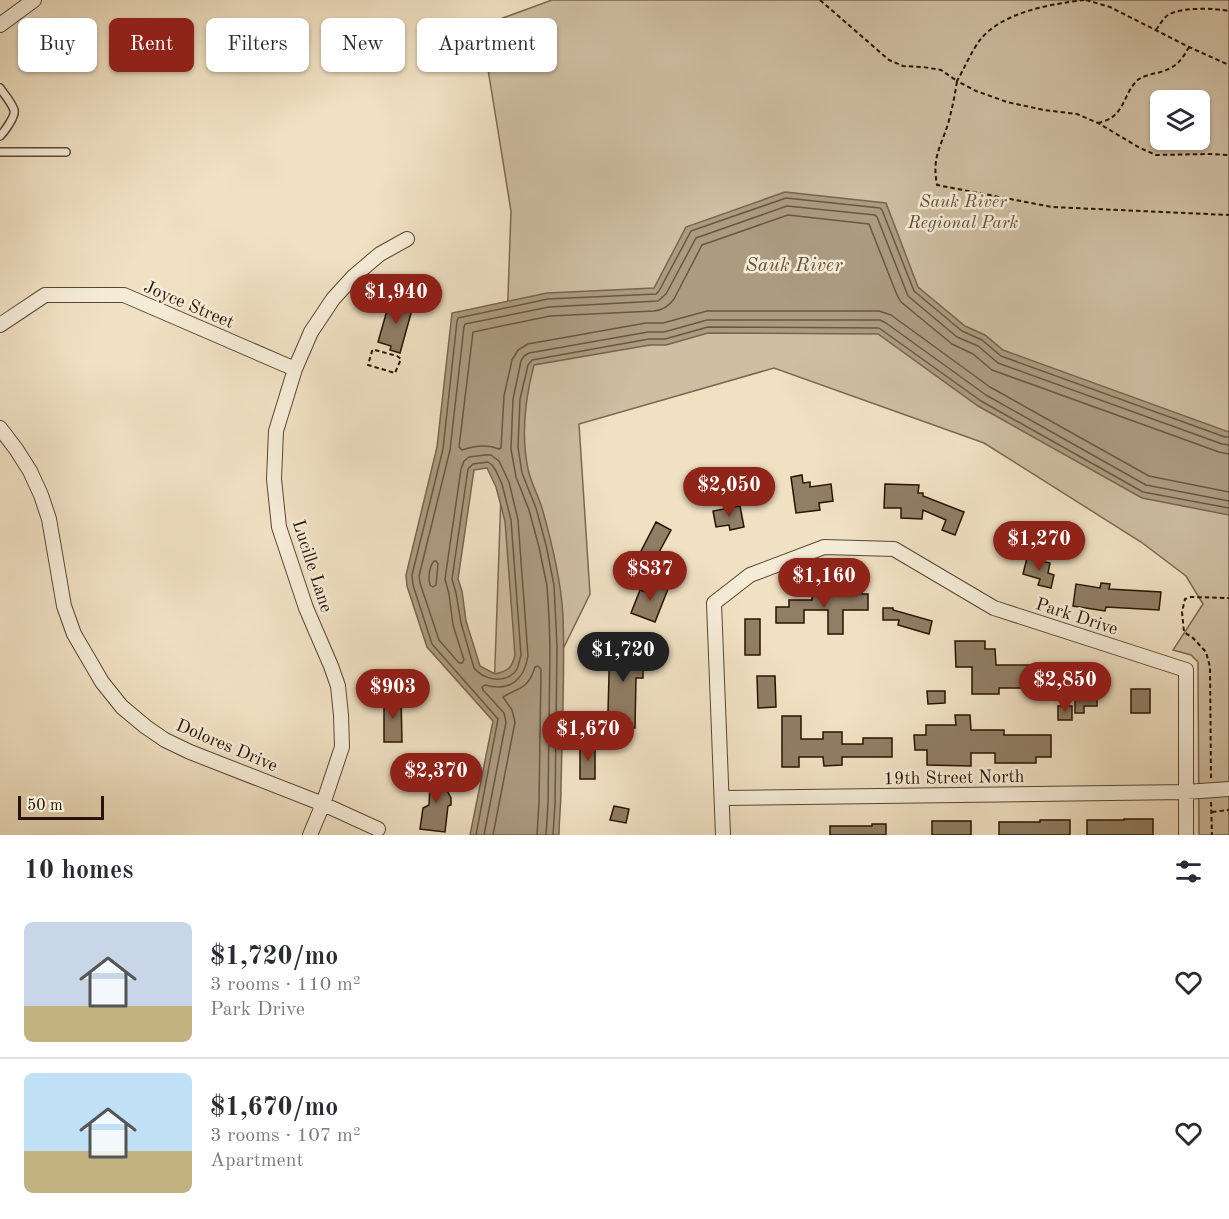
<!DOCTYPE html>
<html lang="en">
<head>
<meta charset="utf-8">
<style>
	:root { --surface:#fff; --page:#f7f7f7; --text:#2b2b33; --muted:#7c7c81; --line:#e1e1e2; --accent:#8f2418 }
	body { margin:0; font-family:"Old Standard TT",serif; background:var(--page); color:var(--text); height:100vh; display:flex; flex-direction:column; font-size:22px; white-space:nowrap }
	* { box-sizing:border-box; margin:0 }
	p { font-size:20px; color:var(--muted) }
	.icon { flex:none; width:33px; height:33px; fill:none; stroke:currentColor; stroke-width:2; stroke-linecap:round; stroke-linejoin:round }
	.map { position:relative; height:835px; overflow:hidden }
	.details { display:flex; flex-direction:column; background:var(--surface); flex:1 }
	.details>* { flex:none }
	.top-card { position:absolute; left:18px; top:18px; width:600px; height:54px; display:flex; gap:12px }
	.buttons { position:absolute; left:1150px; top:90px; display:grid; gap:12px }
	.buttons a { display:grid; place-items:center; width:60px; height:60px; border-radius:9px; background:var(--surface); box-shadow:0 2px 4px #0004; font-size:30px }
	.scale { position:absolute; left:18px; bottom:15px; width:86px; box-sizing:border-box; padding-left:6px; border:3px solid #281300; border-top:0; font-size:16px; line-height:21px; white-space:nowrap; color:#281300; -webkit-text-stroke:4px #f5ecd8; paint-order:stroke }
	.price { position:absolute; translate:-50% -51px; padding:0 14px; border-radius:21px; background:var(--accent); color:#fff; font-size:20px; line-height:39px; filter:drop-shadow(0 2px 3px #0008) }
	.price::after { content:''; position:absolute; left:50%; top:36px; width:18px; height:14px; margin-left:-9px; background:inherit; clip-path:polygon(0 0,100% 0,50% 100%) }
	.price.current { background:#222; color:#fff }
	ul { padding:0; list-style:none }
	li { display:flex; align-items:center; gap:18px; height:150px; padding:0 24px }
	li+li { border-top:2px solid var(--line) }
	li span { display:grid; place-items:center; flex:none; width:168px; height:120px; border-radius:9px; color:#555 }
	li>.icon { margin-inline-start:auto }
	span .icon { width:72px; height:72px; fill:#fffc; stroke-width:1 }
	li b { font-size:26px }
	h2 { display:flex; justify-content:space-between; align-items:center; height:72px; padding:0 24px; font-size:26px }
	.tag { padding:0 21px; border-radius:9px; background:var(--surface); box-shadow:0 2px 4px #0004; font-size:21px; line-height:54px }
	.tag.current { background:var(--accent); color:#fff }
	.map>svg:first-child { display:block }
</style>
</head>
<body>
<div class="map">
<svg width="1229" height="835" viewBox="0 0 1229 835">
	<rect width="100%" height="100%" fill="#f0e1c3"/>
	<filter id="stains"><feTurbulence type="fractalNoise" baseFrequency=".00333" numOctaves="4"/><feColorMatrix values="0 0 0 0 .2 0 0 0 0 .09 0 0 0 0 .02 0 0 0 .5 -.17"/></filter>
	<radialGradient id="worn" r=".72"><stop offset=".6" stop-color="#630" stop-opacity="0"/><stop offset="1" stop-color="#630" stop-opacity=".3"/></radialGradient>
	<!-- green -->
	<path fill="#cebea2" stroke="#7b6851" stroke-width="1.5" fill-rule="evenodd" d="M 552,0 L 1229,0 L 1229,835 L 1199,835 L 1198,662 L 1191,655 L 1173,650 L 1203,604 L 1186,576 L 1141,542 L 984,443 L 774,368 L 579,424 L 590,594 L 560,655 L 493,721 L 511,211 L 481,26 ZM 1161,100 L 1200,100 L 1200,140 L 1161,140 Z"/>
	<!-- water -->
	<path fill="#ac9b81" stroke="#77654d" stroke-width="1.5" fill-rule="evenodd" d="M 785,192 L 886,203 L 918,287 L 965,326 L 985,335 L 1003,350 L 1229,432 L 1229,515 L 1142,498 L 978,406 L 878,334 L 708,333 L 666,345 L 650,345 L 534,365 C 525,399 521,435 528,469 C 531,483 538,495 542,508 C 552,543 561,579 563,616 C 565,673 562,732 561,789 C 561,805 559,820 559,835 L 470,835 L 493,721 L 427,647 L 407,586 L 406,575 L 437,447 L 452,313 L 547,293 L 654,288 L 686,227 ZM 487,468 L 496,487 L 505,521 L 515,655 C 512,668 508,671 495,674 L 480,666 L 466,621 L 462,591 L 458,579 L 474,470 Z"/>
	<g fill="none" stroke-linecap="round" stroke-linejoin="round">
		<!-- shore -->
		<path stroke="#6a5740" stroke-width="1.5" d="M 1229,454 L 1219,452 L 992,370 L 973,354 L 952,344 L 901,302 L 897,295 L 869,224 L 788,215 L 702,245 L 674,299 C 669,306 663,310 654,311 L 550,316 L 473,332 L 459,447 L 462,450 C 474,446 487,444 499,449 L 501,448 L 504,396 L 512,360 L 518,350 L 528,344 L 646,323 L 663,323 L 707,311 L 879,311 L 891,315 L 990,387 L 1149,476 L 1229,492
			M 488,462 L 492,465 L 496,471 L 502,484 L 511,520 L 521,655 C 519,661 519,669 514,673 C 502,684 483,679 474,668 L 461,623 L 456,593 L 452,579 L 468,469 L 473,464 Z
			M 434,561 L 436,561 L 438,564 L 436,585 L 433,587 L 430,585 C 428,578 429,567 434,561 Z
			M 476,835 L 498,719 L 432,644 L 413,585 L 412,575 L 443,449 L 457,321 L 458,318 L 548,299 L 656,294 L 659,291 L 691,231 L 786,198 L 880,208 L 882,210 L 914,291 L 962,331 L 982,340 L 1001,356 L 1225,437 L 1229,437
			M 484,835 L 506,722 L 504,713 L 483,690 L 482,687 L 485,685 C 510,692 524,680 528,656 L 518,520 L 509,482 L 499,461 L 491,455 L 485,455 L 469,457 L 464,461 L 461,469 L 445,579 L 449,594 L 453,625 L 464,660 L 462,663 L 459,663 L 439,640 L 420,583 L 419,576 L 450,450 L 464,327 L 465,324 L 549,307 L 658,301 L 666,294 L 696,238 L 787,206 L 875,215 L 877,217 L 908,296 L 957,337 L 978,346 L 998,363 L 1222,444 L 1229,445
			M 493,835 L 515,722 L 512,710 L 503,697 C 519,687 528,690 535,667 L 538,666 L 541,669 L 539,803 L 537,835
			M 546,835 L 548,804 L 550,647 L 549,617 L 547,586 L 539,547 L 529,510 L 516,477 L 511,449 L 513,399 L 521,361 L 524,356 L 529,353 L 648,332 L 664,332 L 707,320 L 880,320 L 886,323 L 986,395 L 1146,485 L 1229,501
			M 553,835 L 555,804 L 557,647 L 554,585 L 546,545 L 536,508 L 522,473 L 518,447 L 520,399 L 528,365 L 532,360 L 649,339 L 665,339 L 708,327 L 879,328 L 981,401 L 1143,492 L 1229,508"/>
	</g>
	<!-- building -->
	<path fill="#907e65" stroke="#281300" stroke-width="1.5" d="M 390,300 L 413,306 L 400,353 L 390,350 L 391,346 L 378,342 Z
		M 802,475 L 803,483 L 810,482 L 810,487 L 831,484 L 833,501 L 819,503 L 820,510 L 796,513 L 791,477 Z
		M 885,484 L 919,485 L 918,493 L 923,493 L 923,496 L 964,512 L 955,535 L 942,530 L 946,520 L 923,510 L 922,519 L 901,518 L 901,508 L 884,508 Z
		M 740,506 L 744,527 L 730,530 L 729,525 L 716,527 L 713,511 Z
		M 656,522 L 671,530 L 652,565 L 638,557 Z
		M 1027,558 L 1050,563 L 1048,573 L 1054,575 L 1051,588 L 1038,585 L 1040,579 L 1023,574 Z
		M 650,582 L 668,589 L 655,622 L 631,613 L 640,590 L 646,592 Z
		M 1101,583 L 1110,584 L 1109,589 L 1161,592 L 1159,610 L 1106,607 L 1105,611 L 1073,606 L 1076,584 L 1100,588 Z
		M 847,590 L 862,590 L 862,594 L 868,594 L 868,610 L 843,610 L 843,634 L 828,634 L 828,610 L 804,610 L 804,623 L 776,623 L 776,607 L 789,607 L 789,600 L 812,600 L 812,594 L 847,594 Z
		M 883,608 L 893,608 L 893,610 L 932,621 L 929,634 L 898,625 L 899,620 L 883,620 Z
		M 745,619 L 760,619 L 760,655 L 745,655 Z
		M 610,637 L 633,637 L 632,664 L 643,664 L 643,678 L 636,678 L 635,728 L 610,728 L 610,712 L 608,712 Z
		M 955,641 L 985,641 L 985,649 L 995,649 L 996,665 L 1046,665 L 1046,688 L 999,688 L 999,694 L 972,694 L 972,667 L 956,667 Z
		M 757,676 L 775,676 L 776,707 L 758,708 Z
		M 1131,689 L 1150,689 L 1150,713 L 1131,713 Z
		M 1075,690 L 1097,690 L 1097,706 L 1084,706 L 1084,713 L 1075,713 Z
		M 927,691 L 945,691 L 945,703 L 928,704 Z
		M 384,697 L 401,697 L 402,742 L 384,742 Z
		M 1058,706 L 1072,706 L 1072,720 L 1058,720 Z
		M 955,715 L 970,715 L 971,730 L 1004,730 L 1004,735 L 1051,735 L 1051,757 L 1036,757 L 1036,763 L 995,763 L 995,753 L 971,753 L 971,766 L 927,765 L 927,750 L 915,750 L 914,735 L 926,735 L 926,725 L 956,725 Z
		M 782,716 L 801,716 L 801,739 L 823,739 L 823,732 L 842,732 L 842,744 L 863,744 L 863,738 L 892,738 L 892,757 L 842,757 L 842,765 L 824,766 L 823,757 L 799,757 L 799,767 L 782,767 Z
		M 580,744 L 595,744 L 595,779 L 580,779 Z
		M 435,768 L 451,798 L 451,805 L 448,806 L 445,832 L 420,829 L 423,808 L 429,805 L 430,787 L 423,774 Z
		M 614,806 L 629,809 L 626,823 L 610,820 Z
		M 1124,819 L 1153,819 L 1153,835 L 1087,835 L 1087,820 L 1124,820 Z
		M 1040,820 L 1070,820 L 1070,835 L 999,835 L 999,822 L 1040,822 Z
		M 932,821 L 971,821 L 971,835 L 932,835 Z
		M 872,824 L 886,824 L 886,835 L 830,835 L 830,826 L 872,826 Z"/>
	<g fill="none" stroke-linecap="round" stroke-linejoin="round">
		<!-- service casing -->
		<g stroke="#5a4631" stroke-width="10">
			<path id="service" d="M 0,88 C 4,94 12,103 14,110 C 16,116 4,132 0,136
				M 0,152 L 66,152"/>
		</g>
		<!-- minor casing -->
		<g stroke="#5a4631" stroke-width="16">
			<path id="minor" d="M 0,25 L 34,0
				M 0,325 L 45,295 L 124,295 L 295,369
				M 0,428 L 16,449 L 30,471 L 41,495 L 49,519 L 64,606 L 74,634 L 102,682 L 122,707 L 146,727 L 165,740 L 190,752 L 323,804 L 378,829
				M 723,798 L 1186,792 L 1229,789
				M 310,835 L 323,804 L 342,747 L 341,715 L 338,686 L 331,666 L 306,608 L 279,527 L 274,479 L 276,431 L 295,369 L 311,332 L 333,299 L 354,276 L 380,254 L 407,239
				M 723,835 L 714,603 L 750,575 L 824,547 L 894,549 L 994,608 L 1186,670 L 1186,835"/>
		</g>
		<!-- path -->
		<path stroke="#281300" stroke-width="2" stroke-dasharray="4.5 3" stroke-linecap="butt" d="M 820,0 L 889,60 L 903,66 L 923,67 L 941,70 L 957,81 C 955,95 952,109 948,124 C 940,149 932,157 937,185 L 1052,207 L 1229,215
			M 1084,0 C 1051,4 1002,12 980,40 C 972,50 964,69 957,81 L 976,91 L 1007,102 L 1044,110 L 1077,114 L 1098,123 L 1140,148 L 1156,155 L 1210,154 L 1229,155
			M 1086,0 L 1110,7 L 1189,47 L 1229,65
			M 1156,30 C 1159,26 1163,18 1168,15 C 1180,7 1215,8 1229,11
			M 1098,123 C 1102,122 1108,120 1111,118 C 1125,109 1126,89 1139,79 C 1144,76 1151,74 1157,73 C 1175,68 1180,63 1189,47
			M 375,350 L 397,356 L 401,359 L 395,373 L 368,365 L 372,351 Z
			M 1211,778 L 1210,667 L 1206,652 L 1193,638 L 1184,632 L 1182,612 L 1185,599 L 1191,597 L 1229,598
			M 1211,802 L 1212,835
			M 1212,812 L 1229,810"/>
		<!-- service -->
		<use href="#service" stroke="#f5ecd8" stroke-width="7"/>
		<!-- minor -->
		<use href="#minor" stroke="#f5ecd8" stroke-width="14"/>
	</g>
	<g text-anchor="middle" stroke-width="5" stroke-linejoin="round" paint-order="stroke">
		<!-- park labels -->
		<g font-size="18" font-style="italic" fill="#624f39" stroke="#f5ecd8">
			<text x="963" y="207">Sauk River<tspan x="963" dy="21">Regional Park</tspan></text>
		</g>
		<!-- street labels -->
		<g font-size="18" fill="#281300" stroke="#f5ecd8">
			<text transform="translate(189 304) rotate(23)" y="6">Joyce Street</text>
			<text transform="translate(313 566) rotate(72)" y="6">Lucille Lane</text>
			<text transform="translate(1077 616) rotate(18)" y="6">Park Drive</text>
			<text transform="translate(227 745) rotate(23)" y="6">Dolores Drive</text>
			<text transform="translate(954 777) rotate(-1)" y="6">19th Street North</text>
		</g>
		<!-- water labels -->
		<g font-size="20" font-style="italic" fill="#63503a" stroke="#f5ecd8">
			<text x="794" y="271">Sauk River</text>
		</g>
	</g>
	<rect width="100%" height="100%" filter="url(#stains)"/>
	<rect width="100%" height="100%" fill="url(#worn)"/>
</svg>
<div class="buttons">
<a><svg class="icon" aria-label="layers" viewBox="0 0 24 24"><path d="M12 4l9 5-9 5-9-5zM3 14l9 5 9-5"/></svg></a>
</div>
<div class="scale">50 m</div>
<b class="price" style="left:396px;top:325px">$1,940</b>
<b class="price" style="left:729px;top:518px">$2,050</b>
<b class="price" style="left:1039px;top:572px">$1,270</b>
<b class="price" style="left:650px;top:602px">$837</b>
<b class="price" style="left:824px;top:609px">$1,160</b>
<b class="price current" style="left:623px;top:683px">$1,720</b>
<b class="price" style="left:1065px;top:713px">$2,850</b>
<b class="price" style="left:393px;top:720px">$903</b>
<b class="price" style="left:588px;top:762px">$1,670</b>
<b class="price" style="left:436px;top:804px">$2,370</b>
<div class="top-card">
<a class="tag">Buy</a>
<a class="tag current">Rent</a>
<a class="tag">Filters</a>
<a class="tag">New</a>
<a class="tag">Apartment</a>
</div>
</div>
<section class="details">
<h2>10 homes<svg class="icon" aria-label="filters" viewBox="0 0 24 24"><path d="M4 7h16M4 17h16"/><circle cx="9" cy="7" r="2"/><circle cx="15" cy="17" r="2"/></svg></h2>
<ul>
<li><span style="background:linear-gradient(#c9d6e8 70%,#c2b280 0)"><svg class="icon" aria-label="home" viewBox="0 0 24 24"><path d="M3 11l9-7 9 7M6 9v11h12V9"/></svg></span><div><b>$1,720/mo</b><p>3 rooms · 110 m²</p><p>Park Drive</p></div><svg class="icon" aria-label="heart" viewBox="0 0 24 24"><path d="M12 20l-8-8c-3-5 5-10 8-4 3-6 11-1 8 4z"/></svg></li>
<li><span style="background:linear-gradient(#bfe0f5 65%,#c2b280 0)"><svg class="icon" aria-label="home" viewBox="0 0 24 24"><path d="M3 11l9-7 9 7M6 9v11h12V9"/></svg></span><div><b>$1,670/mo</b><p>3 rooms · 107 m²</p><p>Apartment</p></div><svg class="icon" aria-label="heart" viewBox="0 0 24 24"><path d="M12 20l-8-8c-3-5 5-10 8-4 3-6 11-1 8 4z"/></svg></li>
</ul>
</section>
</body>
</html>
